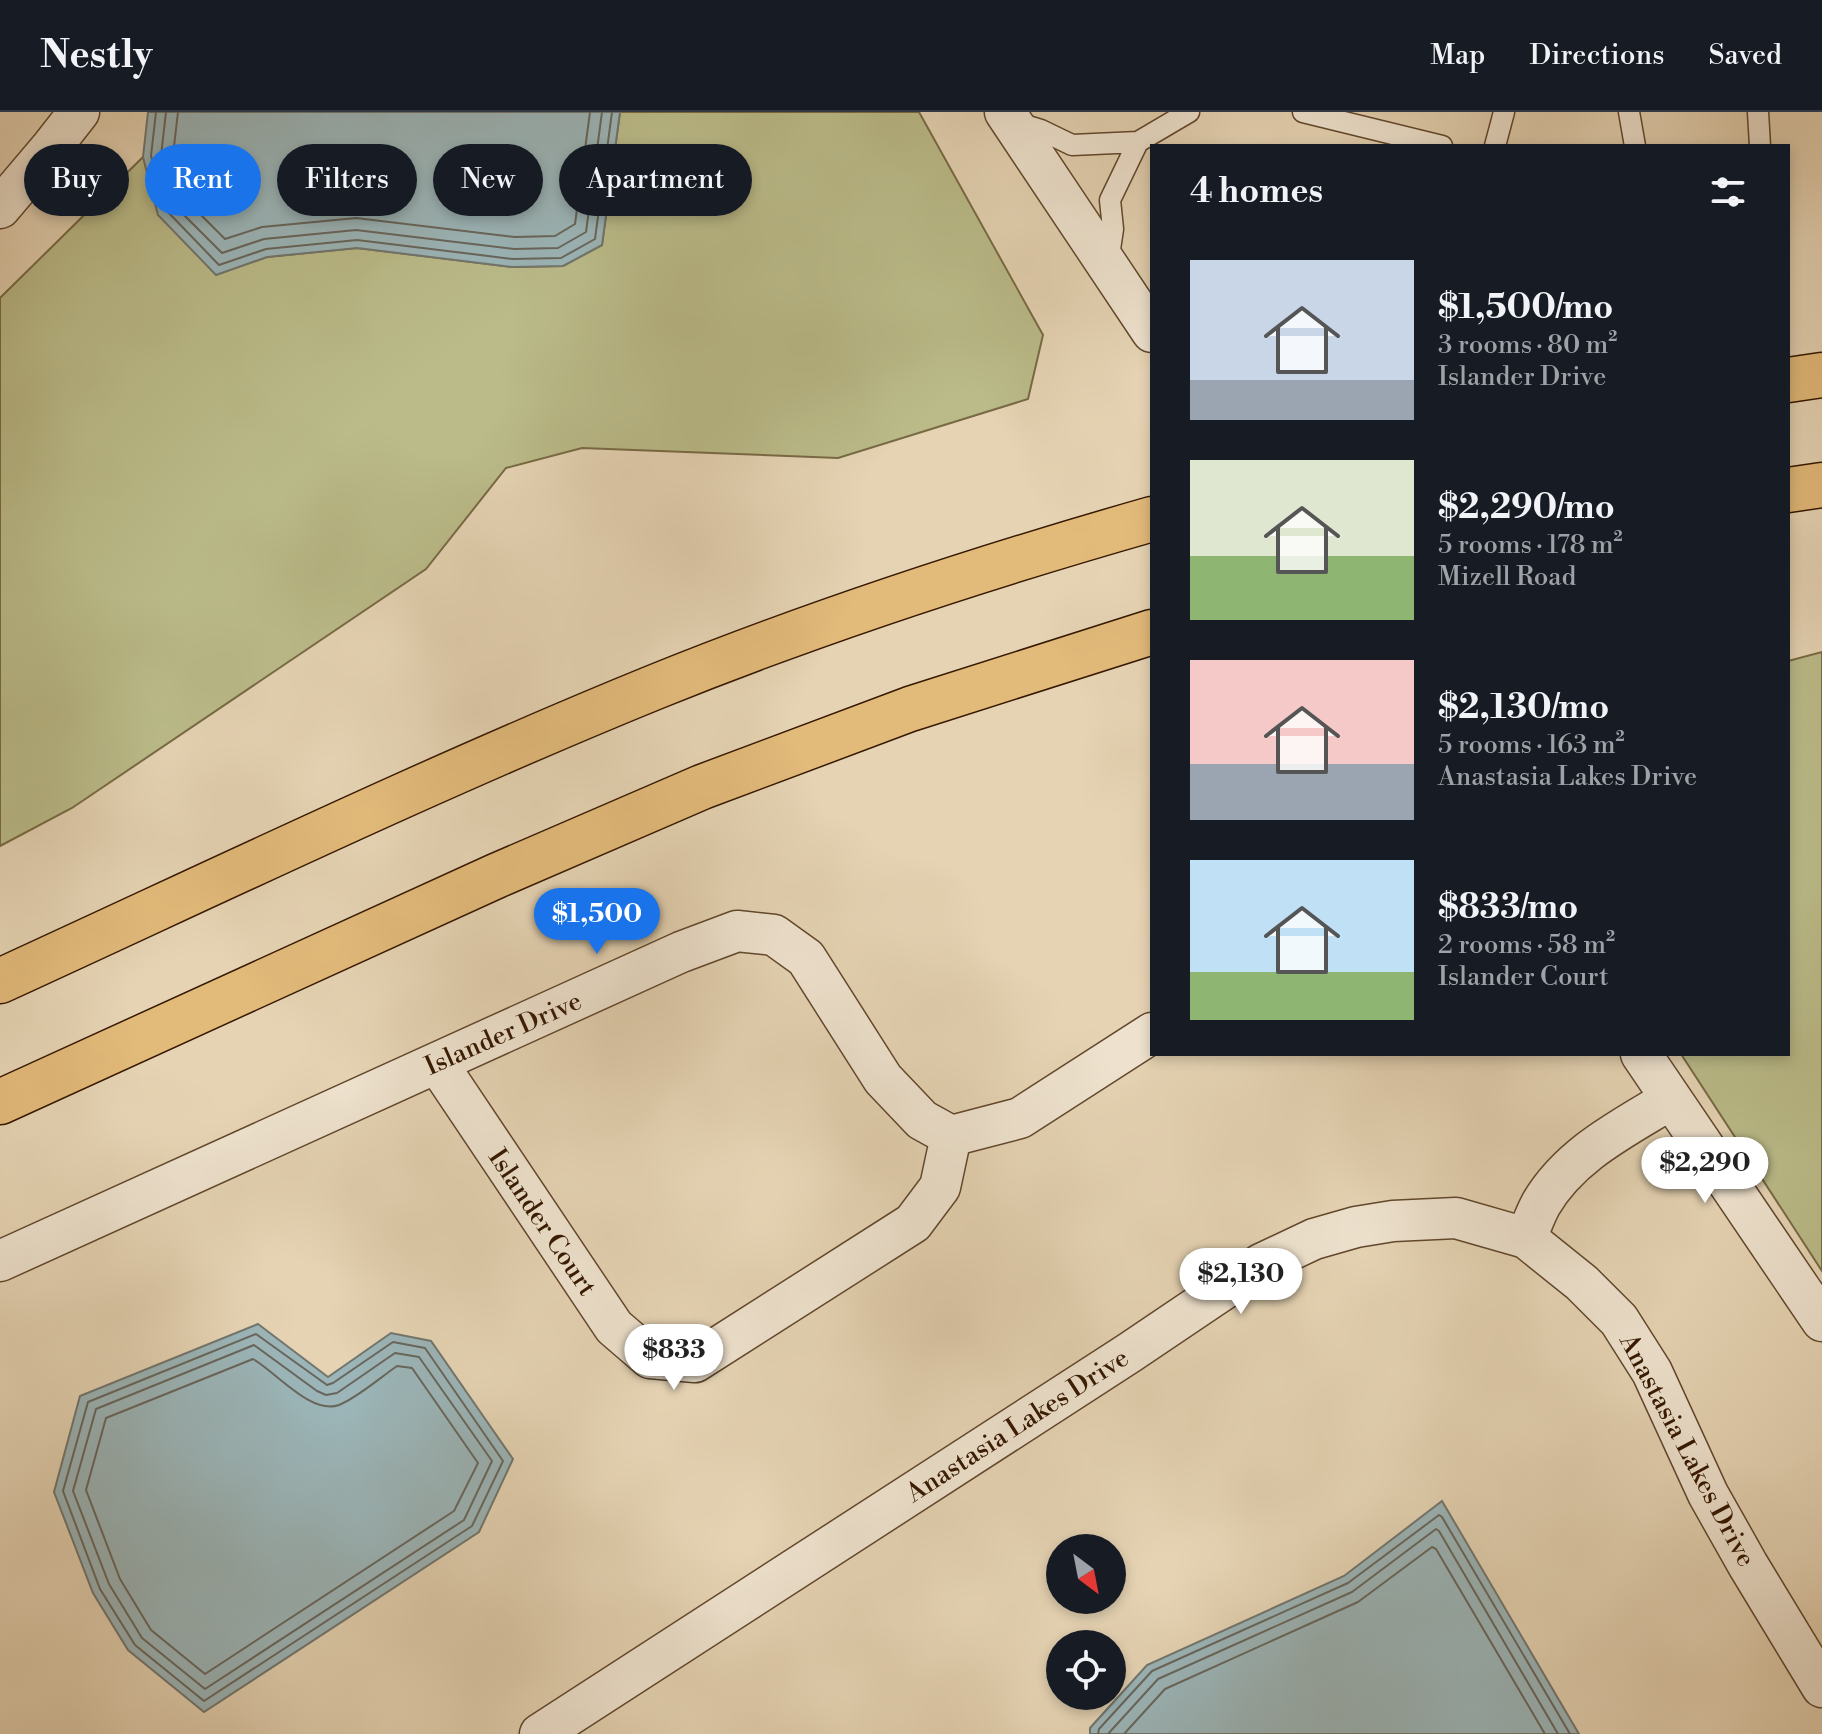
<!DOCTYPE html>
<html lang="en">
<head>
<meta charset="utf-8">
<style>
	:root { --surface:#171b24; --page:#20242c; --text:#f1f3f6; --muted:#9ea1a6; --line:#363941; --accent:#1a73e8 }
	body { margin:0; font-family:"Libre Bodoni",serif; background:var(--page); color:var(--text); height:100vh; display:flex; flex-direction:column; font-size:30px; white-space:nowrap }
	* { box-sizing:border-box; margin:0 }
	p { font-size:26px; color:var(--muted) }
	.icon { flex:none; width:44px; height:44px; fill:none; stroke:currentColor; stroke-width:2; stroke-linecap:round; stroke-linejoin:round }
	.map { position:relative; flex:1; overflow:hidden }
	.details { position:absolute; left:1150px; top:32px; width:640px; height:912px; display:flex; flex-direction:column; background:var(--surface); border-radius:0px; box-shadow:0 4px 12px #0003 }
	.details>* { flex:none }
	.top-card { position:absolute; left:24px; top:32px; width:760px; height:72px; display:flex; gap:16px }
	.needle { width:52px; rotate:148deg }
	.buttons { position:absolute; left:1046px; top:1422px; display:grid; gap:16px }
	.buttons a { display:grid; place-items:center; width:80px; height:80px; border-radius:50%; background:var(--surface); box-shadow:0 4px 12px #0003; font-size:40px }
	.price { position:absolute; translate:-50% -68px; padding:0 18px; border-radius:28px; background:#fff; color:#222; font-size:26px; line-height:52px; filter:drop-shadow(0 2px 4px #0008) }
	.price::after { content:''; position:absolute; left:50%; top:48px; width:24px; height:18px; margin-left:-12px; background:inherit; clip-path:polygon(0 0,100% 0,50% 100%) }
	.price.active { background:var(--accent); color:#fff }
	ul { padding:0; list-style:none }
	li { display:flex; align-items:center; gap:24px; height:200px; padding:0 40px }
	li span { display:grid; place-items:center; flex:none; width:224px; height:160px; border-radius:0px; color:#555 }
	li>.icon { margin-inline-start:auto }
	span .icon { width:96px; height:96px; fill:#fffc; stroke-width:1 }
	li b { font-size:34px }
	h2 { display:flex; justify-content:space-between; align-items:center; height:96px; padding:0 40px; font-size:34px }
	.pill { padding:0 28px; border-radius:36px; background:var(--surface); box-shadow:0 4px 12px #0003; font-size:28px; line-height:72px }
	.pill.active { background:var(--accent); color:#fff }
	header { display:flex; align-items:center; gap:48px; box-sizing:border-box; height:112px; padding:0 40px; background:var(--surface); border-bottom:2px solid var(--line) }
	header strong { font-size:38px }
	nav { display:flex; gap:44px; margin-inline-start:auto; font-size:28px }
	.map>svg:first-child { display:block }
</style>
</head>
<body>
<header>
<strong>Nestly</strong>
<nav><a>Map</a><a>Directions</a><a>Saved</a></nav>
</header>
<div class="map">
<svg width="1822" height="1622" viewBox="0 0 1822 1622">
	<rect width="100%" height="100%" fill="#e5d3b3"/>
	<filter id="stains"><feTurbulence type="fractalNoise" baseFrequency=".0025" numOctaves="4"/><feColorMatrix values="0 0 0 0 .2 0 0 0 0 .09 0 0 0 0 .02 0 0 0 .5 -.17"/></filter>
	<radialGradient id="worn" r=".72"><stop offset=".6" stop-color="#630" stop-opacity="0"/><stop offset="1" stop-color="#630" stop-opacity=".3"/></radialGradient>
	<!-- green -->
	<path fill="#babb89" stroke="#786a44" stroke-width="2" d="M 620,0 L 919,0 L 1043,223 L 1028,287 L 838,346 L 582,336 L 506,356 L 426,457 L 72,696 L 0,734 L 0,186 L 143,45 L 159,103 L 216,162 L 267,145 L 357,136 L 513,155 L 563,154 L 602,133 Z
		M 1822,540 L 1822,1159 L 1681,942 L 1788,942 L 1788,549 Z"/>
	<!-- water -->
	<path fill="#9bb5b8" stroke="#72766e" stroke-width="2" d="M 148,0 L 620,0 L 602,133 L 563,154 L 513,155 L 357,136 L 267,145 L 216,163 L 158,103 L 143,45 Z
		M 258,1212 L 328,1265 L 391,1221 L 431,1229 L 513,1347 L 479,1420 L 204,1600 L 128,1538 L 93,1481 L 54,1380 L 80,1284 Z
		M 1442,1389 L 1579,1622 L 1090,1622 L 1090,1616 L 1147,1553 L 1344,1464 Z"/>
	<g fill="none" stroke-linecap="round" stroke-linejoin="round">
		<!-- shore -->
		<path stroke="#68665c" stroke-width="2" d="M 156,0 L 151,44 L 166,98 L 219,153 L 266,137 L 357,128 L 513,147 L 561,146 L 595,127 L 612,0
			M 166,0 L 161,44 L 174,93 L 222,141 L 264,127 L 356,118 L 514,137 L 558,136 L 586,120 L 602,0
			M 178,0 L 173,43 L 185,87 L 225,127 L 262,115 L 356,106 L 515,125 L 555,124 L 575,112 L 590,0
			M 256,1222 L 327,1273 L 333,1271 L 393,1230 L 425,1236 L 503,1349 L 472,1414 L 204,1589 L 135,1533 L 100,1477 L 63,1379 L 88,1290 Z
			M 254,1233 L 317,1279 L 326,1283 L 337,1281 L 395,1241 L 419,1245 L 492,1349 L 464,1408 L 205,1577 L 142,1526 L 109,1472 L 73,1379 L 96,1297 Z
			M 253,1247 C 276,1260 311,1303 339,1293 C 357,1286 381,1265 397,1254 L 412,1256 L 478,1351 L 454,1399 L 205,1562 L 151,1518 L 120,1467 L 86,1378 L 106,1306 Z
			M 1098,1622 L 1099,1617 L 1152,1559 L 1348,1471 L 1439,1403 L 1442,1405 L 1570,1622
			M 1108,1622 L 1158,1567 L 1352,1480 L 1436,1417 L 1439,1419 L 1558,1622
			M 1124,1622 L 1165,1577 L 1358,1490 L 1432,1435 L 1436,1437 L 1545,1622"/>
		<!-- service casing -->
		<g stroke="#61472d" stroke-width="23">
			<path id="service" d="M 1303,0 L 1442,34
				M 1629,0 L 1635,34
				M 1758,0 L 1760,34
				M 1015,10 L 1041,18 L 1072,33 L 1138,30 L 1110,88 L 1113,117 L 1108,151
				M 1138,30 L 1189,0
				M 1495,34 L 1504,0"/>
		</g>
		<!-- minor casing -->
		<g stroke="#61472d" stroke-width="43">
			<path id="minor" d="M 1005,0 L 1152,220
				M 0,96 L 50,37 L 79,0
				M 1641,942 L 1822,1209
				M 437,951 L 614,1215 L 650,1246 L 695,1250 L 913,1111 L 940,1075 L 951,1024
				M 1526,1126 C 1531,1115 1535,1103 1541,1092 C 1570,1042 1624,1016 1671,987
				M 0,1149 L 681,840 L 737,819 L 774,823 L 806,846 L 883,967 L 922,1008 L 951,1024 L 1020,1006 L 1152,921
				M 540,1622 L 1129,1241 L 1261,1152 L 1314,1127 L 1356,1115 L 1393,1109 L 1456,1106 L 1526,1126 L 1582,1171 L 1619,1208 L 1652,1260 L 1708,1382 L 1748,1453 L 1822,1575"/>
		</g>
		<!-- primary casing -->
		<g stroke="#351800" stroke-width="47">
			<path id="primary" d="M 1788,268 L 1822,263
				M 1788,378 L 1822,373
				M 0,869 C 218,769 434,665 655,575 C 818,509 984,455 1152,407
				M 0,990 L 496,764 L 702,675 L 910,597 L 1152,520"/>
		</g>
		<!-- service -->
		<use href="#service" stroke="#eee2ce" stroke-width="20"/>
		<!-- minor -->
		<use href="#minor" stroke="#eee2ce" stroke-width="40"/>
		<!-- primary -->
		<use href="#primary" stroke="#e2ba7a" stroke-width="44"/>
	</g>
	<g text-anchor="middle" stroke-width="6" stroke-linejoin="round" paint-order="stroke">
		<!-- street labels -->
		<g font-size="26" fill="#351800" stroke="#eee2ce">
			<text transform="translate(503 921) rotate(-24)" y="9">Islander Drive</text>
			<text transform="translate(543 1110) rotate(56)" y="9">Islander Court</text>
			<text transform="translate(1017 1313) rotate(-33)" y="9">Anastasia Lakes Drive</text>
			<text transform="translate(1688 1338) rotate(62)" y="9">Anastasia Lakes Drive</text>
		</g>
	</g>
	<rect width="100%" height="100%" filter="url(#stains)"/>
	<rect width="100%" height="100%" fill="url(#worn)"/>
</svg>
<div class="buttons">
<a><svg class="needle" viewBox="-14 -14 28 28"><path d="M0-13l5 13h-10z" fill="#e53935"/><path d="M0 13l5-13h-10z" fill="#9ea1a6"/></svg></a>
<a><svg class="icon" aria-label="locate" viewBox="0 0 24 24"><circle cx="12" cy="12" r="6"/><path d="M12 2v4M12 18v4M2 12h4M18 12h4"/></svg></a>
</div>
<b class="price active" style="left:597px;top:844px">$1,500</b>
<b class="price" style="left:1705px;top:1093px">$2,290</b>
<b class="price" style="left:1241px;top:1204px">$2,130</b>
<b class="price" style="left:674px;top:1280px">$833</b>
<div class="top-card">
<a class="pill">Buy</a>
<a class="pill active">Rent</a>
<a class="pill">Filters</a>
<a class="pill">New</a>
<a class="pill">Apartment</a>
</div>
<section class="details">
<h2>4 homes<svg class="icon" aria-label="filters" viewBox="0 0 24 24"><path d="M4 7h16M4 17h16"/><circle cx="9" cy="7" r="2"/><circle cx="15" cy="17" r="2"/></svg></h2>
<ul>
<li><span style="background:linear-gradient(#c9d6e8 75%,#9aa5b1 0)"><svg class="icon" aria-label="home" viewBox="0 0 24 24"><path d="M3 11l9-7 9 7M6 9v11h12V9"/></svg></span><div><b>$1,500/mo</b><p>3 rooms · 80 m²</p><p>Islander Drive</p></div></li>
<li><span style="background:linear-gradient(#dfe7d0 60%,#8fb573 0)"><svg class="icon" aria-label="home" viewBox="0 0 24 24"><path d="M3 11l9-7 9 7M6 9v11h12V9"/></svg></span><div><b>$2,290/mo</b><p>5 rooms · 178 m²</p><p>Mizell Road</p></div></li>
<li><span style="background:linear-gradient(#f6c9c9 65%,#9aa5b1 0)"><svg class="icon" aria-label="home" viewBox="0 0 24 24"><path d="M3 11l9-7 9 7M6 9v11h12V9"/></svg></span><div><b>$2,130/mo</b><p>5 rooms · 163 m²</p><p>Anastasia Lakes Drive</p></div></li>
<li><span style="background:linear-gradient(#bfe0f5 70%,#8fb573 0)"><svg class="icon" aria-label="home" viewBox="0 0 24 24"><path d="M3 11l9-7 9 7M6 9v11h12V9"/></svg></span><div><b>$833/mo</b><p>2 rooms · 58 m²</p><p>Islander Court</p></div></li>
</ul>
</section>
</div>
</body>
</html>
